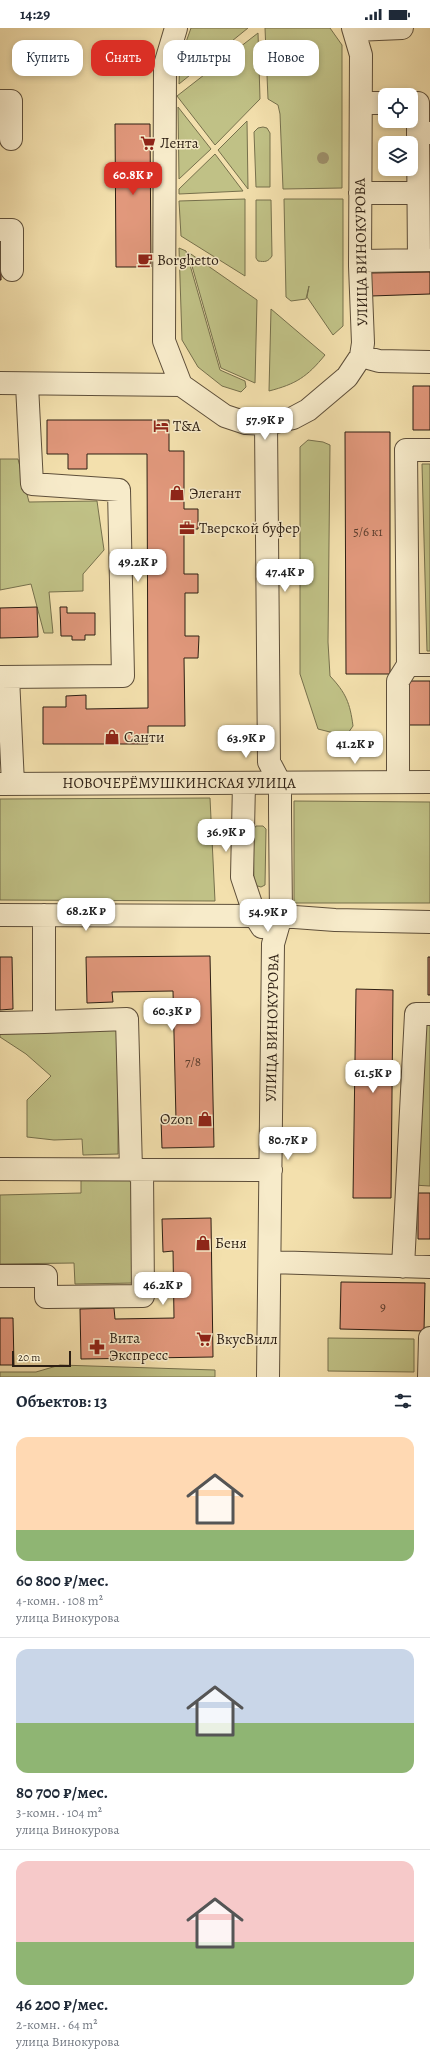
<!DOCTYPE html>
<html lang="ru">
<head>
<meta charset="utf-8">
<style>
	:root { --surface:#fff; --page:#f6f6f7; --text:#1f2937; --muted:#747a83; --line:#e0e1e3; --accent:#d93025 }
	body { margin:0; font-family:Alegreya,serif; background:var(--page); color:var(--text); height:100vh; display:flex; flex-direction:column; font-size:15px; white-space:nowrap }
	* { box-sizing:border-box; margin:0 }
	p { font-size:13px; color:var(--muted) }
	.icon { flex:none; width:22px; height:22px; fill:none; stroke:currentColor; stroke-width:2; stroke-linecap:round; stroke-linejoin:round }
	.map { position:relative; height:1349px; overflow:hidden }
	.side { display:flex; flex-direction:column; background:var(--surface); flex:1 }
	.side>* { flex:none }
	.top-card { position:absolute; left:12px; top:12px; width:406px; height:36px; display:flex; gap:8px }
	.fabs { position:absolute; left:378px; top:60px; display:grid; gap:8px }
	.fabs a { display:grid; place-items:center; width:40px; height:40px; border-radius:8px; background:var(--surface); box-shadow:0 2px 6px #0003; font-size:20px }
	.scale { position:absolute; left:12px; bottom:10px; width:59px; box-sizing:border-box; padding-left:4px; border:2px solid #2d1f13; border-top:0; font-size:11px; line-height:14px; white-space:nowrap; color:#2d1f13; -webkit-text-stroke:3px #f7ebca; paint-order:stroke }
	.price { position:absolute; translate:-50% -34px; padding:0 9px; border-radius:8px; background:#fff; color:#222; font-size:13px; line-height:26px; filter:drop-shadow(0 1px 2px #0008) }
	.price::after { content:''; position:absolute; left:50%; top:24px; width:12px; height:9px; margin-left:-6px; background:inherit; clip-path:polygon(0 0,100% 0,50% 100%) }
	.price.active { background:var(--accent); color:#fff }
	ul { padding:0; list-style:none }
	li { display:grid; align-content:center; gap:8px; height:212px; padding:0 16px }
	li+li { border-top:1px solid var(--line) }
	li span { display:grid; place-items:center; height:124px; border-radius:12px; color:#555 }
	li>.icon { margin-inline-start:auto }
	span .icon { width:72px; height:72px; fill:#fffc; stroke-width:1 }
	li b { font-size:17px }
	h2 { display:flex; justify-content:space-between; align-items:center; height:48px; padding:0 16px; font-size:17px }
	.pill { padding:0 14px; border-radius:12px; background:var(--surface); box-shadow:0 2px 6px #0003; font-size:14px; line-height:36px }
	.pill.active { background:var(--accent); color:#fff }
	.status { display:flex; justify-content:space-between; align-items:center; height:28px; padding:0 20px; background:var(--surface); direction:ltr }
	.status svg { height:11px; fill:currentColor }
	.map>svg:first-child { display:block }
</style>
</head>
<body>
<div class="status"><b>14:29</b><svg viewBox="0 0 49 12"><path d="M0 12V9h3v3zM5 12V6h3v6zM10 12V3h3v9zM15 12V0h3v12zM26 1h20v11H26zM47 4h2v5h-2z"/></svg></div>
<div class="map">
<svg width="430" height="1349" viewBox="0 0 430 1349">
	<rect width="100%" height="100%" fill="#f3e0ad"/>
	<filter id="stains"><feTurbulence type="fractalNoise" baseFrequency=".005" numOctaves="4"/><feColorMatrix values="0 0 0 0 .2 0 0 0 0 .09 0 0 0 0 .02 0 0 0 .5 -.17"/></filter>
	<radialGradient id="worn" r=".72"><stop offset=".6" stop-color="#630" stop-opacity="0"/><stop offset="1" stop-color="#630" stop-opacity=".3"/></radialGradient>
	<!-- green -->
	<path fill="#c0c186" stroke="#76704c" d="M 191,0 L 248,0 L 179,56 L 180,31 Z
		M 265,0 L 330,0 L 342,17 L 342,160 L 283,161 L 280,86 L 278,77 L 268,71 Z
		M 258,5 L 260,71 L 215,117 L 177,68 Z
		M 178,79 L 211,121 L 179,151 Z
		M 247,93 L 248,161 L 218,122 Z
		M 263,99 L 267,100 L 270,105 L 270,159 L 256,159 L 254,104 L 258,100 Z
		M 215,126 L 243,163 L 179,166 L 179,161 Z
		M 245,171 L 245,248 L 181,208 L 179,173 Z
		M 284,171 L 343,171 L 343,298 L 333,307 L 307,269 L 309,258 L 306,271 L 291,273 L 286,269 Z
		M 256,172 L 271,172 L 272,228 C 268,234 265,234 258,233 L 256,230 Z
		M 179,220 L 186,223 L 220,342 L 245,353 L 246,359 L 241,364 L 222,358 L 198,339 L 182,312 Z
		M 188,224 L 257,272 L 255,355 L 221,340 Z
		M 271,281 L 325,327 C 307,349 296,356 269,363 Z
		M 308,412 L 323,414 L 330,417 L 328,614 L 330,648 C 346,665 350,675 353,698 L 346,708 L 318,701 L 300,646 L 300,419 Z
		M 0,431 L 18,431 L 29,474 L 97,473 L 104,522 L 83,546 L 83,563 L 49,564 L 53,605 L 44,605 L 31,556 L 0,562 Z
		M 422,436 L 430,436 L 430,623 L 427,623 Z
		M 210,770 L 215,873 L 0,872 L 0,771 Z
		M 294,773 L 430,774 L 430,875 L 294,875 Z
		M 256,798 L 263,798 L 266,801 L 265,857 L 261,859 L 254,857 L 253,802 Z
		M 417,988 L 430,988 L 430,1158 L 413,1157 Z
		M 118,999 L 118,1126 L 83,1127 L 82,1111 L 54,1112 L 27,1109 L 27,1072 L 51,1048 L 26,1026 L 0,1009 L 0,1004 Z
		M 132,1149 L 134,1255 L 75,1256 L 74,1235 L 0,1236 L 0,1167 L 81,1165 L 81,1150 Z
		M 328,1310 L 414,1311 L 414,1344 L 328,1343 Z
		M 60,1337 L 215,1342 L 215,1349 L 0,1349 L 0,1344 L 36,1344 Z"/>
	<!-- building -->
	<path fill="#e1987c" stroke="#2d1f13" d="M 115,96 L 150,96 L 151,239 L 116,239 Z
		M 0,213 L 1,213 L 1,252 L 0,252 Z
		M 430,244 L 430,266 L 371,268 L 370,245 Z
		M 413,358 L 430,358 L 430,402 L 413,402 Z
		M 47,392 L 169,392 L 169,423 L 184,423 L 184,481 L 198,481 L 198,501 L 184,501 L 184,546 L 198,546 L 198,565 L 185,565 L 185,608 L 199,608 L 198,630 L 184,630 L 185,698 L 148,698 L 148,716 L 43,716 L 43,679 L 66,679 L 66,668 L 86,667 L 86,681 L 148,680 L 147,426 L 87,426 L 87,441 L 68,441 L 68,426 L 47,426 Z
		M 345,404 L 390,404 L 390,646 L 346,646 Z
		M 37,579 L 38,609 L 0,610 L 0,580 Z
		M 60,579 L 67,579 L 67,585 L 95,585 L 95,607 L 85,607 L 85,612 L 72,612 L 72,608 L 61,608 Z
		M 409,653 L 430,653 L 430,697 L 409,697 Z
		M 210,928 L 214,1119 L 162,1120 L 161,1092 L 176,1092 L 173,963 L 112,964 L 113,974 L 87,975 L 86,929 Z
		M 0,929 L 12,929 L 13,981 L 0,982 Z
		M 428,929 L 430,929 L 430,967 L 428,967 Z
		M 356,961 L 393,962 L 391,1170 L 353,1170 Z
		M 418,1165 L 430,1165 L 430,1211 L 418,1211 Z
		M 211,1190 L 213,1329 L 81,1331 L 80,1281 L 114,1280 L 115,1291 L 174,1290 L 173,1223 L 163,1224 L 162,1191 Z
		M 341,1254 L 425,1255 L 424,1303 L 340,1301 Z
		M 0,1290 L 13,1290 L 14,1337 L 0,1337 Z"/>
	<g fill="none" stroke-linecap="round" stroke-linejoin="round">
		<!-- minor casing -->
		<g stroke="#5e4f3a" stroke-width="24">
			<path id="minor" d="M 176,0 L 165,37 L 164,313 L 181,357 L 225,388 L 246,395 L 266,396 L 293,390 L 308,382 L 347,349 L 361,328 L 363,315 L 360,238 L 361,27 L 353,0
				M 356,0 L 355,2 L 402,0
				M 0,73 L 11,73 L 11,111
				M 361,75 L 385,75
				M 411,75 L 418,75 L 418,105 L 430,105
				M 418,105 L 419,232
				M 360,165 L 418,165
				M 0,202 L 12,202 L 12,242
				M 360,233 L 430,232
				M 361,328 L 379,333 L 430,334
				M 0,355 L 181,357
				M 266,396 L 269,734 L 280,755 L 280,782 L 281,888 L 273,916 L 268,1349
				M 408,637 L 430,637
				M 0,649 L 123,648 L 119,462 L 32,456 L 27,357
				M 8,649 L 13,756
				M 398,754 L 398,653 L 408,637 L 406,422 L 430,422
				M 244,755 L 242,849 L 255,888 L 262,899
				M 0,756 L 430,754
				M 0,887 L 281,888 L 335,892 L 430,894
				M 44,994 L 127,991 L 131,1142
				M 0,995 L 44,994 L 44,887
				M 0,1141 L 271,1142
				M 270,1234 L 430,1239
				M 403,1239 L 416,986 L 430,986
				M 0,1248 L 46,1248 L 46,1269 L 143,1268 L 142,1142
				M 429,1349 L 430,1310"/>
		</g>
		<!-- minor -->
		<use href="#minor" stroke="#f7ebca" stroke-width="22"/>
	</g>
	<!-- trees -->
	<circle fill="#9e916c" cx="323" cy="130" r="6"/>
	<!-- icons -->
	<defs>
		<g id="supermarket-bare" transform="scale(1.2)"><path d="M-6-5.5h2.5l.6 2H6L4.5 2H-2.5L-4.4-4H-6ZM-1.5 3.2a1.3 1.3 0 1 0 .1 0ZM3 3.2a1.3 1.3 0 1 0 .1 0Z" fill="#8f2418" stroke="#f7ebca" stroke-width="2.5" paint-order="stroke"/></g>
		<g id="cafe-bare" transform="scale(1.2)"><path d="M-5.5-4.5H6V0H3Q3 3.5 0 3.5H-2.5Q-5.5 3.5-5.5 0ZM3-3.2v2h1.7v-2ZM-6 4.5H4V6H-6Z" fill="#8f2418" stroke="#f7ebca" stroke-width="2.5" paint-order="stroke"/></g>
		<g id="hotel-bare" transform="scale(1.2)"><path d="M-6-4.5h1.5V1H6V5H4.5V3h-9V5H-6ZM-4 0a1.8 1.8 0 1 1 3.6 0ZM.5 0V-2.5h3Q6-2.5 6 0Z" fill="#8f2418" stroke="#f7ebca" stroke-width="2.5" paint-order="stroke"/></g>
		<g id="shop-bare" transform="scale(1.2)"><path d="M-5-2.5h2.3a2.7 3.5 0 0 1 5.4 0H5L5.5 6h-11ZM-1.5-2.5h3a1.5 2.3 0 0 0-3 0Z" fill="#8f2418" stroke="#f7ebca" stroke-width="2.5" paint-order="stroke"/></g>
		<g id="office-bare" transform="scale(1.2)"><path d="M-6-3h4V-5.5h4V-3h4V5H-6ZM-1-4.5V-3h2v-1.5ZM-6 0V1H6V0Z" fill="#8f2418" stroke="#f7ebca" stroke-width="2.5" paint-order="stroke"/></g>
		<g id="pharmacy-bare" transform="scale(1.2)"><path d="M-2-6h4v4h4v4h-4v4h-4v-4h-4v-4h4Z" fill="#8f2418" stroke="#f7ebca" stroke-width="2.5" paint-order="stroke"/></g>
	</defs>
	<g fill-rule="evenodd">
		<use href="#supermarket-bare" x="148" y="115"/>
		<use href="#cafe-bare" x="145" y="232"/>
		<use href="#hotel-bare" x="161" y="398"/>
		<use href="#shop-bare" x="177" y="465"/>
		<use href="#office-bare" x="187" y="500"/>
		<use href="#shop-bare" x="112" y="709"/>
		<use href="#shop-bare" x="205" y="1091"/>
		<use href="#shop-bare" x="203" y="1215"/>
		<use href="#supermarket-bare" x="204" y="1311"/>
		<use href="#pharmacy-bare" x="97" y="1319"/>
	</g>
	<g text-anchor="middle" stroke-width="3" stroke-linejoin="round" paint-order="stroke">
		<!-- number labels -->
		<g font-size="13" fill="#5a3d2d">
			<text x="368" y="508">5/6 к1</text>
			<text x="193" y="1038">7/8</text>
			<text x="383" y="1283">9</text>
		</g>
		<!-- poi labels -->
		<g font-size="15" fill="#2d1f13" stroke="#f7ebca" text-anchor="start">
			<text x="160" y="120">Лента</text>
			<text x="157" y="237">Borghetto</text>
			<text x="173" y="403">T&amp;A</text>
			<text x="189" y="470">Элегант</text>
			<text x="199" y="505">Тверской буфер</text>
			<text x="124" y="714">Санти</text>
			<text x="193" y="1096" text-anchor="end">Ozon</text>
			<text x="215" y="1220">Беня</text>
			<text x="109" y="1315">Вита<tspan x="109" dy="17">Экспресс</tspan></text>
			<text x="216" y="1316">ВкусВилл</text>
		</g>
		<!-- street labels -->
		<g font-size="15" fill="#2d1f13" stroke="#f7ebca">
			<text transform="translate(361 224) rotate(-91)" y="5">УЛИЦА ВИНОКУРОВА</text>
			<text x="179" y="760">НОВОЧЕРЁМУШКИНСКАЯ УЛИЦА</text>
			<text transform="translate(272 1000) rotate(-89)" y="5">УЛИЦА ВИНОКУРОВА</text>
		</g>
	</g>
	<rect width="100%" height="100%" filter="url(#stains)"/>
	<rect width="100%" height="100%" fill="url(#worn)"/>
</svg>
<div class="fabs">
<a><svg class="icon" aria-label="locate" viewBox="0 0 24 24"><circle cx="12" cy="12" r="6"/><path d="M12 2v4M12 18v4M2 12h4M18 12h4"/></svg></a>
<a><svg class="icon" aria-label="layers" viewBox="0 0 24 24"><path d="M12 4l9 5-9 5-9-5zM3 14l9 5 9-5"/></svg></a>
</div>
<div class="scale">20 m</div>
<b class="price active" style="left:133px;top:168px">60.8K ₽</b>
<b class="price" style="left:265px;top:413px">57.9K ₽</b>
<b class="price" style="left:138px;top:555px">49.2K ₽</b>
<b class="price" style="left:285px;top:565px">47.4K ₽</b>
<b class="price" style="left:246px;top:731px">63.9K ₽</b>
<b class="price" style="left:355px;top:737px">41.2K ₽</b>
<b class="price" style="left:226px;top:825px">36.9K ₽</b>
<b class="price" style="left:86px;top:904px">68.2K ₽</b>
<b class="price" style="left:268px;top:905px">54.9K ₽</b>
<b class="price" style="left:172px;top:1004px">60.3K ₽</b>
<b class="price" style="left:373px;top:1066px">61.5K ₽</b>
<b class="price" style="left:288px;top:1133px">80.7K ₽</b>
<b class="price" style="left:163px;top:1278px">46.2K ₽</b>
<div class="top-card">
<a class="pill">Купить</a>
<a class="pill active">Снять</a>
<a class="pill">Фильтры</a>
<a class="pill">Новое</a>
</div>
</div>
<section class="side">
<h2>Объектов: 13<svg class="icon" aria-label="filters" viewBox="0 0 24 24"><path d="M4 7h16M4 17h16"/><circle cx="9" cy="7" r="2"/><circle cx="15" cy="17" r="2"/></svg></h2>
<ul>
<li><span style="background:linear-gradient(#ffd9b3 75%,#8fb573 0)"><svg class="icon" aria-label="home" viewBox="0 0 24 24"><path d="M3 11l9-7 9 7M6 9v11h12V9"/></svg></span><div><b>60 800 ₽/мес.</b><p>4-комн. · 108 m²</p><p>улица Винокурова</p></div></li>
<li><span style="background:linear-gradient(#c9d6e8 60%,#8fb573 0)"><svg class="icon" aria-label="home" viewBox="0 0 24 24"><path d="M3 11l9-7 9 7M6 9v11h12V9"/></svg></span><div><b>80 700 ₽/мес.</b><p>3-комн. · 104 m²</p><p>улица Винокурова</p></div></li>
<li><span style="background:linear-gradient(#f6c9c9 65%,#8fb573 0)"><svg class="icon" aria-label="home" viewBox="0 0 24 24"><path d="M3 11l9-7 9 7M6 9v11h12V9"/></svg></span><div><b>46 200 ₽/мес.</b><p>2-комн. · 64 m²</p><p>улица Винокурова</p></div></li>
</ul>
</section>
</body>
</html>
